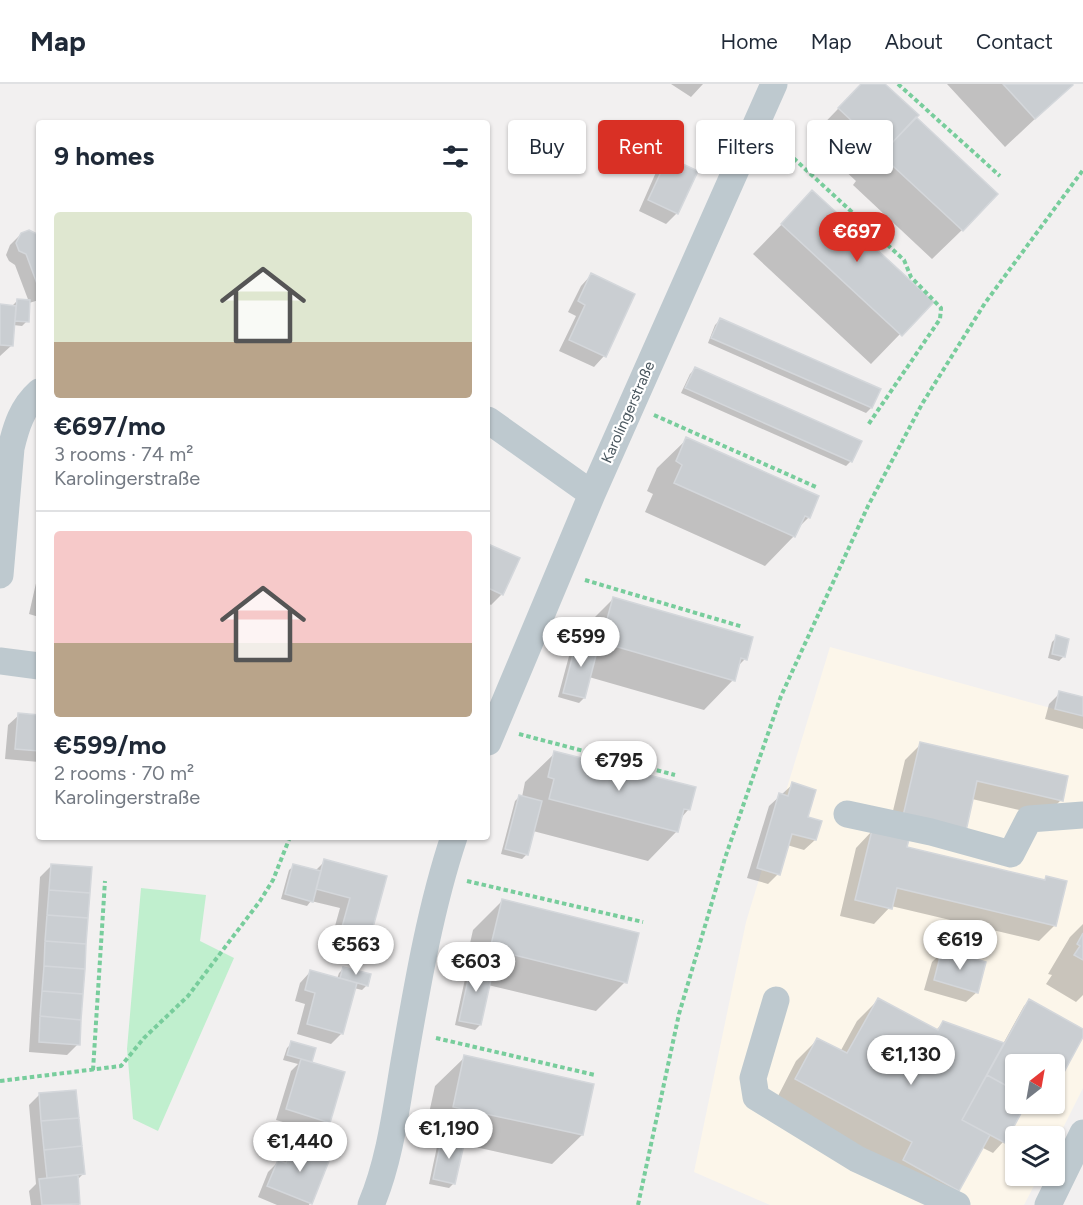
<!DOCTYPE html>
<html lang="en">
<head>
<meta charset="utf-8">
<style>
	:root { --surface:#fff; --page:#f2f2f3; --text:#1f2937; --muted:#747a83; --line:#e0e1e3; --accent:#d93025 }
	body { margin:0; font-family:Figtree,sans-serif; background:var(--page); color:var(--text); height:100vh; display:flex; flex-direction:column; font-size:22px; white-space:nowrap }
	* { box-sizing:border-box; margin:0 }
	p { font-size:20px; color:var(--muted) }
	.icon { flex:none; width:33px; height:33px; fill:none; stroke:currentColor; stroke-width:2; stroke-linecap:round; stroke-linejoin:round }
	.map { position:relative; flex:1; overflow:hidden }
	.drawer { position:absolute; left:36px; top:36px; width:454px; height:720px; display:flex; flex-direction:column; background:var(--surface); border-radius:6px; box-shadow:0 2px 4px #0004 }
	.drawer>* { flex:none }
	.top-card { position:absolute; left:508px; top:36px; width:484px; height:54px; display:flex; gap:12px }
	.needle { width:39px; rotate:31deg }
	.tools { position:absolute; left:1005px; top:970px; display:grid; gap:12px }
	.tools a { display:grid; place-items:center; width:60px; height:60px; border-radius:6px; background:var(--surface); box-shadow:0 2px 4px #0004; font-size:30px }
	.price { position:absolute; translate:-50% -51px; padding:0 14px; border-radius:21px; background:#fff; color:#222; font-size:20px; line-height:39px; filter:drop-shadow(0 2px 3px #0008) }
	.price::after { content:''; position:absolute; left:50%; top:36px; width:18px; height:14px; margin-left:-9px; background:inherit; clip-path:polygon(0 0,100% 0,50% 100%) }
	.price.on { background:var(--accent); color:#fff }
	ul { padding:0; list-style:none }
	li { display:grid; align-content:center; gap:12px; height:318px; padding:0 18px }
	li+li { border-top:2px solid var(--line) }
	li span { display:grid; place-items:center; height:186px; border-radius:6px; color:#555 }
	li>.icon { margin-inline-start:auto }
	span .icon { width:108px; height:108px; fill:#fffc; stroke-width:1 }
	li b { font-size:26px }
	h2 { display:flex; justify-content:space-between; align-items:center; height:72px; padding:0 18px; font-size:26px }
	.pill { padding:0 21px; border-radius:6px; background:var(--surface); box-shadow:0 2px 4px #0004; font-size:21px; line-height:54px }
	.pill.on { background:var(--accent); color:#fff }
	header { display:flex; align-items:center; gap:36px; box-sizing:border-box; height:84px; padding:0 30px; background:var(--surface); border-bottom:2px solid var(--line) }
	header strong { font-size:28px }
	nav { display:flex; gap:33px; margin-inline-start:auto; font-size:21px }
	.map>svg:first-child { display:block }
</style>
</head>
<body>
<header>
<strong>Map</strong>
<nav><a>Home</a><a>Map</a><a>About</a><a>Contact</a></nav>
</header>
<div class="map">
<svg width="1083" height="1121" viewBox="0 0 1083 1121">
	<rect width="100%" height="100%" fill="#f2f0f0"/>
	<!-- commercial -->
	<path fill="#fcf6ea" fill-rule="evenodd" d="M 830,563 L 1083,633 L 1083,1004 L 1055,1060 L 1054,1053 L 1016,1053 L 1016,1092 L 1039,1092 L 1024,1121 L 770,1121 L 694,1088 L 746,838 ZM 1016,981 L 1054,981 L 1054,1020 L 1016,1020 Z"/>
	<!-- green -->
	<path fill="#c0efce" d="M 141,804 L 206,811 L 200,857 L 234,874 L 158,1047 L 133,1035 L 127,965 Z"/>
	<!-- shadow -->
	<path fill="#0003" d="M 671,0 L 703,0 L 691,13 Z
		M 862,0 L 883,0 L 962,146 L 932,175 L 853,101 L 856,97 L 810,54 Z
		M 947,0 L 1070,0 L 1071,1 L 1005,63 Z
		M 668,75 L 677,129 L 666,140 L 639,127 L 657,86 Z
		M 813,108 L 931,218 L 871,280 L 753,170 Z
		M 21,150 L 39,153 L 39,216 L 29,219 L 27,237 L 22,242 L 13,241 L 12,261 L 0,272 L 0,222 L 12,222 L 17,217 L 29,218 L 15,181 L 9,177 L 6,171 L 10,161 Z
		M 591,191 L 633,211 L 604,272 L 594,283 L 559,267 L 576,232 L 568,228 L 581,202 Z
		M 720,236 L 879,306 L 871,324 L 866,329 L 708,259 L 715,241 Z
		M 695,285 L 851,377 L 846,382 L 681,309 L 690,290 Z
		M 687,355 L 809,433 L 798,444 L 794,452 L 765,482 L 645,428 L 653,410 L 647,407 L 657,384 Z
		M 488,461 L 518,474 L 502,510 L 491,521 L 488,519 Z
		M 39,486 L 39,533 L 29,530 Z
		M 613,515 L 745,575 L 737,583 L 733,596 L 704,626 L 589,593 L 584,614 L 579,619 L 558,613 L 572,561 L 577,556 L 580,557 L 584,544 Z
		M 1057,553 L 1064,572 L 1059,577 L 1048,574 L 1052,558 Z
		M 1060,609 L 1083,615 L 1083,645 L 1045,635 L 1049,620 Z
		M 19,631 L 39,633 L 39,678 L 5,675 L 8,641 Z
		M 921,660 L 1061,716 L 1045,732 L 972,715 L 888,748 L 905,676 Z
		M 555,669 L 688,726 L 681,734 L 677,747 L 648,777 L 533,747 L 527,770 L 522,775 L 501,770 L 515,717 L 520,712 L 522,713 L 525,698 Z
		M 793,700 L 815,756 L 804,766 L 787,761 L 778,790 L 768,800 L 747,794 L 769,722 Z
		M 872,747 L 906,764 L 1043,797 L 1046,794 L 1055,841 L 1039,857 L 891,822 L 874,840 L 840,832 L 856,764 Z
		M 325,777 L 385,793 L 365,868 L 354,879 L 327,871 L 340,824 L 311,817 L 307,822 L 281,815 L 289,786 L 294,782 L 315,787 Z
		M 51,782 L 78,960 L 67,971 L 29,968 L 40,793 Z
		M 502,817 L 625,898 L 596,927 L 488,901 L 480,941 L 475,946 L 455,941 L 465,895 L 462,895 L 473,846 Z
		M 1083,840 L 1083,911 L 1076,918 L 1046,900 L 1052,891 L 1048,890 L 1070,853 Z
		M 943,867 L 977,908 L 966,918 L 924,906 L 932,878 Z
		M 344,884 L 367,901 L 362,906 L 354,904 L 342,949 L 331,960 L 297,950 L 305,920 L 295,917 L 300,899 L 310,888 L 337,895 L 339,889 Z
		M 878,916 L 936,946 L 943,939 L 1003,960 L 1024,922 L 1029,917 L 1083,947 L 1083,950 L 1062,989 L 1057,994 L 1054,993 L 1054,981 L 1016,981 L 1016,1020 L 1024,1020 L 1003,1058 L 993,1069 L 981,1063 L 958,1106 L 942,1121 L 776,1016 L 796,977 L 817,956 L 840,968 L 857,937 Z
		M 292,959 L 314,965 L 310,979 L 329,1038 L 318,1048 L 302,1044 L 302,1046 L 312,1066 L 329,1073 L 309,1121 L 277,1121 L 258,1113 L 268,1088 L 278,1078 L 281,1078 L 284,1070 L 291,1063 L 282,1059 L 287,1047 L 293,1041 L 276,1036 L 291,987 L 298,980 L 283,976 L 287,964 Z
		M 465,973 L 592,1001 L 582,1051 L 552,1080 L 462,1060 L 454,1099 L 449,1104 L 429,1100 L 438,1058 L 441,1055 L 424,1052 L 435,1002 Z
		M 40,1010 L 83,1090 L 77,1096 L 79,1121 L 31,1121 L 29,1107 L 36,1100 L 29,1021 Z"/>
	<!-- building -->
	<path fill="#caced2" stroke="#d4d7db" stroke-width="1.5" d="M 861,0 L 885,0 L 919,31 L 884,67 L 838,24 Z
		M 1003,0 L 1072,0 L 1073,1 L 1035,35 Z
		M 916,33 L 998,110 L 963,147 L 881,71 Z
		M 668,73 L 698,87 L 678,130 L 648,116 Z
		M 812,106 L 934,218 L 902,252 L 781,140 Z
		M 29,146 L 39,151 L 39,205 L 26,170 L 19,167 L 16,159 L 21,149 Z
		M 591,189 L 635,210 L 606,273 L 569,256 L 585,221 L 578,217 Z
		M 17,215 L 30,216 L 29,238 L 15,237 Z
		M 0,220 L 16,222 L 13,262 L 0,261 Z
		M 720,234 L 881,305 L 872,324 L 711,254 Z
		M 695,283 L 862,357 L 852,378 L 685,304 Z
		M 686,353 L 819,412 L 810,434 L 805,432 L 795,453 L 674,399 L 682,381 L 676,377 Z
		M 488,460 L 520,474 L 503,511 L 488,504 Z
		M 613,513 L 753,553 L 747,576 L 741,574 L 735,597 L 607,560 L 612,540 L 606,539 Z
		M 1056,551 L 1069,555 L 1065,573 L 1052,570 Z
		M 577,555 L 599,560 L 585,614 L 563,609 Z
		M 1059,607 L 1083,613 L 1083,632 L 1055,625 Z
		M 18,629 L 39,631 L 39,667 L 15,665 Z
		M 920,658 L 1068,692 L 1063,717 L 977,697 L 966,747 L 903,732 Z
		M 554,667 L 696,703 L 690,726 L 684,725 L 678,748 L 549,715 L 554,695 L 548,693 Z
		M 792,698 L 816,706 L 808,733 L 822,737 L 816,756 L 792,750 L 780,791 L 757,784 L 779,709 L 788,712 Z
		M 519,711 L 542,717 L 528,771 L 505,765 Z
		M 872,746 L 909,755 L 907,763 L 1045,796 L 1046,792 L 1067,797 L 1056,842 L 897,804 L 892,825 L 855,816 Z
		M 324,775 L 387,792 L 366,869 L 337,861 L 350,814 L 316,805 Z
		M 51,780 L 92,783 L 90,809 L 49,806 Z
		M 293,780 L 321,787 L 313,818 L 285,810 Z
		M 49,806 L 90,809 L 88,834 L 47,831 Z
		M 502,815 L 639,849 L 627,899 L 490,865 Z
		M 47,831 L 88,834 L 86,860 L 45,857 Z
		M 1083,849 L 1083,876 L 1074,871 L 1080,862 L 1077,860 Z
		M 45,857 L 86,860 L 85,885 L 44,882 Z
		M 942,865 L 986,878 L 978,909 L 934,896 Z
		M 472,877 L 494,882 L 481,941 L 459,937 Z
		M 44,882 L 85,885 L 83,910 L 42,907 Z
		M 343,883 L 371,890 L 368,902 L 340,894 Z
		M 310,886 L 357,899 L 343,950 L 307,940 L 315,909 L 305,906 Z
		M 42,907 L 83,910 L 81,936 L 40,932 Z
		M 878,914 L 938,946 L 943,937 L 1004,959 L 962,1036 L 990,1051 L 959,1107 L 903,1076 L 912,1058 L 795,995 L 817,954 L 847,969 Z
		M 1029,915 L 1083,945 L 1083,953 L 1063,990 L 1054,986 L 1054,981 L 1016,981 L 1016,1007 L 987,991 Z
		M 40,932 L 81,936 L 80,961 L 39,958 Z
		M 291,957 L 316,964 L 312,978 L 287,971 Z
		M 464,971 L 594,1000 L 583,1051 L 453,1023 Z
		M 301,975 L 345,988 L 330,1039 L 286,1025 Z
		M 987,991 L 1016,1007 L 1016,1020 L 1026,1020 L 1005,1059 L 962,1036 Z
		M 76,1006 L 79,1034 L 41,1037 L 39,1009 Z
		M 79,1034 L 82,1062 L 44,1066 L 41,1037 Z
		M 292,1040 L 319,1051 L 314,1065 L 286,1054 Z
		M 442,1052 L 465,1056 L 455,1100 L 433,1095 Z
		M 295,1057 L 331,1072 L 312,1120 L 267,1102 L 278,1076 L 286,1079 Z
		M 82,1062 L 85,1090 L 47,1094 L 44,1066 Z
		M 78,1091 L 80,1120 L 42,1121 L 39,1095 Z"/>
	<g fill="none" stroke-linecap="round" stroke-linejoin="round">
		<!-- path -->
		<path stroke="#78cd9c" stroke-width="4" stroke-dasharray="4.5 3" stroke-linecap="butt" d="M 898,0 L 1000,92
			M 777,59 L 904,176 L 911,193 L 941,224 L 940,235 L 868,341
			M 654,331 L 816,403
			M 585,496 L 743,543
			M 519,650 L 675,691
			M 467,797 L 643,838
			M 436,954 L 595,991
			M 93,986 L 105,797
			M 0,997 L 121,982 L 144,954 L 188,912 L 260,817 L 273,796 L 290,753
			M 638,1121 L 679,930 L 725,774 L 781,612 L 868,422 L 922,320 L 985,219 L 1083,86"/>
		<!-- minor -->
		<path stroke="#bec9cf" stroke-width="27" d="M 488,336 L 592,410
			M 0,491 L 11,364 C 16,343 22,323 39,308
			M 0,577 L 39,582
			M 488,658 L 592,410 L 774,0
			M 847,730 L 931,748 L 1011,770 L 1029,735 L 1083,731
			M 776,916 L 753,994 L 756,1013 L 857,1075 L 957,1121
			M 371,1121 C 390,1076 396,1025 404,978 C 417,903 430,825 454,753
			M 1048,1121 L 1083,1049"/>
	</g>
	<g text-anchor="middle" stroke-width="4.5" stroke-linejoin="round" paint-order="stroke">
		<!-- street labels -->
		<g font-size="15" fill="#48555d" stroke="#fff">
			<text transform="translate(628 328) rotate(-66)" y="5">Karolingerstraße</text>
		</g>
	</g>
</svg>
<div class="tools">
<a><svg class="needle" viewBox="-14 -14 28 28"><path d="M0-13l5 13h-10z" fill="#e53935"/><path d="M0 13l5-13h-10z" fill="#747a83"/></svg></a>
<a><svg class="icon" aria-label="layers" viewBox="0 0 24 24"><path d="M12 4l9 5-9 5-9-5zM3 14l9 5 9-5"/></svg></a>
</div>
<b class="price on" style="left:857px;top:179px">€697</b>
<b class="price" style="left:581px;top:584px">€599</b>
<b class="price" style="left:619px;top:708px">€795</b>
<b class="price" style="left:960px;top:887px">€619</b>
<b class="price" style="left:356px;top:892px">€563</b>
<b class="price" style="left:476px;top:909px">€603</b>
<b class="price" style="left:911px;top:1002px">€1,130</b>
<b class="price" style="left:449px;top:1076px">€1,190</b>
<b class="price" style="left:300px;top:1089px">€1,440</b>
<div class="top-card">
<a class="pill">Buy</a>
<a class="pill on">Rent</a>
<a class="pill">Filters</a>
<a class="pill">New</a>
</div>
<section class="drawer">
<h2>9 homes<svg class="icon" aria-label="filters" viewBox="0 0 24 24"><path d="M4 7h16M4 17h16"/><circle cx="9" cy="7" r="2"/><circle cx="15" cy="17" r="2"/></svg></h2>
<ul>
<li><span style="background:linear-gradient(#dfe7d0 70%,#b9a48a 0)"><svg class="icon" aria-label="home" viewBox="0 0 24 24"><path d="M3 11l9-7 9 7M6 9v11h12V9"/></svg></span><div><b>€697/mo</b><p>3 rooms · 74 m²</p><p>Karolingerstraße</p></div></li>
<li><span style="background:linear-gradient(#f6c9c9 60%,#b9a48a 0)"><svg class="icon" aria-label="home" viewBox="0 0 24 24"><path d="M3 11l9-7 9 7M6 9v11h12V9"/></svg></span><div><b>€599/mo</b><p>2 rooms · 70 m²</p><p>Karolingerstraße</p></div></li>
</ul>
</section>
</div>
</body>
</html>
